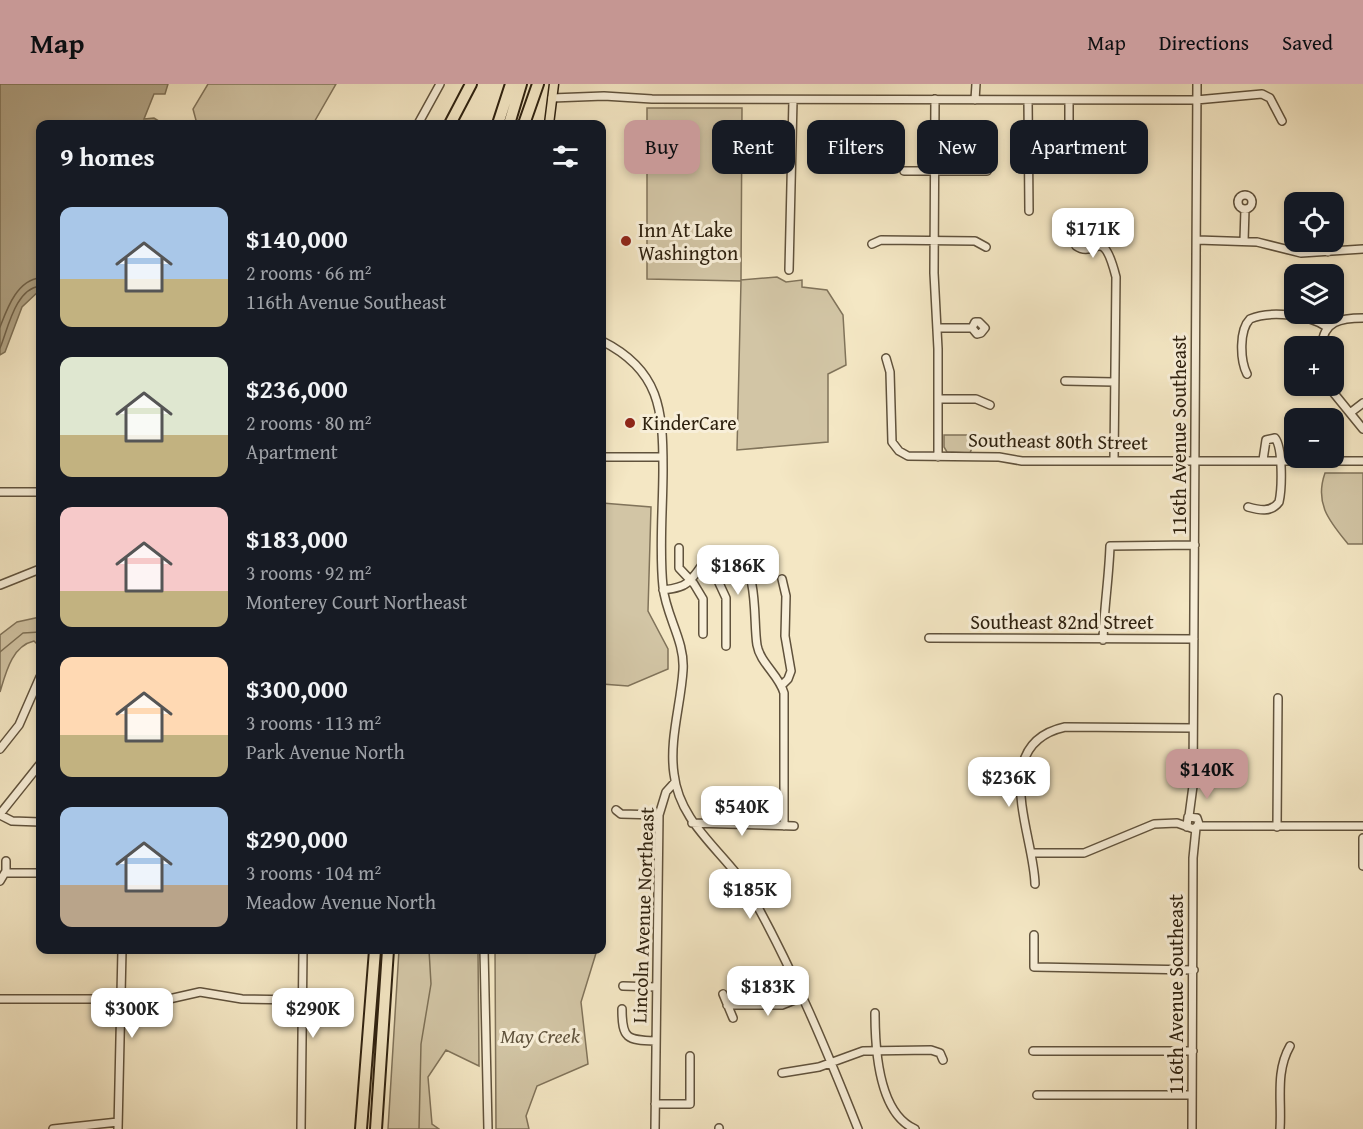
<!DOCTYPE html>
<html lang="en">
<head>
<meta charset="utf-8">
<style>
	:root { --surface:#171b24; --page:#20242c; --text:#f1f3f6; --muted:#9ea1a6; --accent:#c59692 }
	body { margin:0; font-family:"Gentium Book Plus",serif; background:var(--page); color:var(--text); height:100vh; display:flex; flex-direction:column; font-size:22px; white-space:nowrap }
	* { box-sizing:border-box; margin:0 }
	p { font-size:20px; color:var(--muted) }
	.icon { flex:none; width:33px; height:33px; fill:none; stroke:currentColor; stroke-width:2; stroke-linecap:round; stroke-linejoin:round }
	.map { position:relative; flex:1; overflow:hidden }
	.panel { position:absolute; left:36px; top:36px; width:570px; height:834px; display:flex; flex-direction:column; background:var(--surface); border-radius:12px; box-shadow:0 3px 9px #0003 }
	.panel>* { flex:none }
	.guide { position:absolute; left:624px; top:36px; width:570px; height:54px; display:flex; gap:12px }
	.buttons { position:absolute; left:1284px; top:108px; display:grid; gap:12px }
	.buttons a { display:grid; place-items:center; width:60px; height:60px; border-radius:12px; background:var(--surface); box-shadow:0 3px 9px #0003; font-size:30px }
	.price { position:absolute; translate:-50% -51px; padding:0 14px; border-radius:12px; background:#fff; color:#222; font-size:20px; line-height:39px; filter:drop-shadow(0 2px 3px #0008) }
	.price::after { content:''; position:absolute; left:50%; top:36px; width:18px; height:14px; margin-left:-9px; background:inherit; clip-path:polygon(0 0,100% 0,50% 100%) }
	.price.on { background:var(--accent); color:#111 }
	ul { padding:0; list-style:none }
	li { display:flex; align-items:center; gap:18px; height:150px; padding:0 24px }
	li span { display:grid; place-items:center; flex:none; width:168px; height:120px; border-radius:12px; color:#555 }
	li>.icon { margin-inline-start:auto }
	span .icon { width:72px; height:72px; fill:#fffc; stroke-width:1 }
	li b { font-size:26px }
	h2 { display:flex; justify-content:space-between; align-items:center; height:72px; padding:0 24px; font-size:26px }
	.chip { padding:0 21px; border-radius:12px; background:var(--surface); box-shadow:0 3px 9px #0003; font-size:21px; line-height:54px }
	.chip.on { background:var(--accent); color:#111 }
	header { display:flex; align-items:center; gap:36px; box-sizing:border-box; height:84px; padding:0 30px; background:var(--accent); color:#111 }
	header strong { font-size:28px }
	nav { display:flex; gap:33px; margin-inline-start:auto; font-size:21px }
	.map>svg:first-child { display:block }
</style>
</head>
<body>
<header>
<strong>Map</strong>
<nav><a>Map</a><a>Directions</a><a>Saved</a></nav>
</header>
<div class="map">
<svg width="1363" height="1045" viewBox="0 0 1363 1045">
	<rect width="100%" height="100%" fill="#f4e7c4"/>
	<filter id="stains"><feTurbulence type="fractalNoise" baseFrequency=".00333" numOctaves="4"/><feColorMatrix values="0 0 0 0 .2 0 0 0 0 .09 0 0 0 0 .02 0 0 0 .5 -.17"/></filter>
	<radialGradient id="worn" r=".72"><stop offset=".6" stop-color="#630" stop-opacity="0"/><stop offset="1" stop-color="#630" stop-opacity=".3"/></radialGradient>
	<!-- green -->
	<path fill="#d2c5a5" stroke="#80735a" stroke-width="1.5" d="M 208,0 L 336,0 L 313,40 L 197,40 L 193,25 Z
		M 647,24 L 742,24 L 741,196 L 777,193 L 786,198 L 802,196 L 802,203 L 827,206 L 843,231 L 846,281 L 828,290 L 828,358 L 737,366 L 741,197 L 647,195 Z
		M 944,351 L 977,351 L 970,369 L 947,368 L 944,363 Z
		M 1325,389 L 1363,389 L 1363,460 L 1348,460 C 1330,438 1314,420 1325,389 Z
		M 602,419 L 651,423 L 648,527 L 668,565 L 668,585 L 628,602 L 602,600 Z
		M 40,533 L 40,563 L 34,557 C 12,562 6,588 0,608 L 0,551 L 17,538 Z
		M 399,866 L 478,866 L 479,982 L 446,966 L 428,993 L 432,1040 L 439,1045 L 388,1045 Z
		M 495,866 L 597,866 L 581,918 L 588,980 L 537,1002 L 526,1032 L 529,1045 L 496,1045 Z"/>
	<!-- water -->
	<path fill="#b1a486" stroke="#7d7056" stroke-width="1.5" d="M 0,0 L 168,0 L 165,10 L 154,10 L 144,35 L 154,34 L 162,39 L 160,40 L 40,40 L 40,206 L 22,223 L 5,268 L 0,271 Z"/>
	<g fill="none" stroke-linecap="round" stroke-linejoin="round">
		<!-- shore -->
		<path stroke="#70624a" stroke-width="1.5" d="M 0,243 C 7,225 17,196 40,194
			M 0,264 C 8,245 15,205 40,202"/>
		<!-- stream -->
		<path stroke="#7d7056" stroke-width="1.5" d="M 0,568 L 23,549 L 40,548
			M 419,1045 L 421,960 L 431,900 L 429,866"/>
		<!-- minor casing -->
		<g stroke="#60523c" stroke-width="10">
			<path id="minor" d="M 552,14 L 604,12 L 652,15 L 1196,16 L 1262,10 L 1270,14 L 1282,37
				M 935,15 L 934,189 L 938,265 L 938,373
				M 975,16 L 976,0
				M 1028,16 L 1029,127
				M 1069,16 L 1069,51
				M 418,40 L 440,0
				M 904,87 L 987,87
				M1238 118a7 7 0 1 1 14 0a7 7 0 1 1-14 0Z
				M 1326,118 L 1331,115 L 1338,118 L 1338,125 L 1334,129
				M 1197,156 L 1257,158 L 1301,169 L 1363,165
				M 1244,157 L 1245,125
				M 1328,158 L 1328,168
				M 872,160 L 881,156 L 975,157 L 986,163
				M 1076,162 C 1096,176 1102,138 1116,193 L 1114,375
				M 789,186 L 793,16
				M 937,244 L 972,244 L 977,250 L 981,249 L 985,244 L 979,238 L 975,238 L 972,244
				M 602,257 C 660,286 663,326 663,385 C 663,424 659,465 663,503 C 666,532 685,557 683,586 C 681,620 669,656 674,690 C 680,743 729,770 753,814 C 794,888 827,967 858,1045
				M 1322,262 C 1323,237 1341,234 1363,234
				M 886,274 L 890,288 L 892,358 L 899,367 L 908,372 L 999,373 L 1022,377 L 1363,377
				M 1247,290 C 1240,276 1239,246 1250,235 C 1271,226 1309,231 1327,243
				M 1065,297 L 1114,298
				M 1328,302 L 1363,345
				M 938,315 L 976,315 L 990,321
				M 1350,329 L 1363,319
				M 602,373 L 663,373
				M 0,408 L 40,408
				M 1248,423 C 1259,426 1271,429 1279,418 C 1282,405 1283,364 1275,354 L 1266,356 L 1263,376
				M 679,464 L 679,484 L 694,500 L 703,515 L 703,550
				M 707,473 L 726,514 L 726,562
				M 0,501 L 40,485
				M 663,506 C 671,505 681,504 687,499 C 706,484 705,457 737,471 C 759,489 753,536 757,561 C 760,579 779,591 784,609 L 784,742
				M 929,554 L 1194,555
				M 1103,556 C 1104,524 1109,493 1110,462 L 1195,461
				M 782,601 L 788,595 L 791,587 L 785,552 L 786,512 L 782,495
				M 0,665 L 19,641 L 40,593
				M 616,726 L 621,730 L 659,731
				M 0,730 L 40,680
				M 0,731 L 12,737 L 40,738
				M 1189,732 L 1193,702 L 1197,0
				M 692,739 L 794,742
				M 1198,742 L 1363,742
				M 1277,743 L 1278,614
				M 1363,754 L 1363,782
				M 1031,769 L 1084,769 L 1154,740 L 1177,739 L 1194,745 L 1199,740 L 1197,734 L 1188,733 L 1187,743
				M 5,789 L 40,789
				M 0,797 L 6,787 L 6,777
				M 1035,800 C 1034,751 988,660 1065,643 L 1193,644
				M 1034,851 L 1034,883 L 1194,886
				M 484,866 L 488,1045
				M 623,902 L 656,903
				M 723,910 L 733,934
				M 0,915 L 169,915 L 200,908 L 242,915 L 302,916
				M 727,921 L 782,921 L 802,913
				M 622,925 C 622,955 627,956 655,957
				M 875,929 C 875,963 878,1029 915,1045
				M 1033,967 L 1193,967
				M 782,989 L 819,983 L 863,967 L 931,966 L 940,969 L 943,976
				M 1037,1011 L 1192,1011
				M 655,1020 L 690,1020 L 690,972
				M 719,1044 L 719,1045
				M 53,1045 L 118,1038
				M 118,1045 L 122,866
				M 301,1045 L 303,866
				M 655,1045 L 659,731 L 666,708 L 675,698
				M 1192,1045 L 1193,774 L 1196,744
				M 1280,1045 C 1282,1017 1275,988 1290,962"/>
		</g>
		<!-- major casing -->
		<g stroke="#2e210f" stroke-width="11">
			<path id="major" d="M 549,40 L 554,0"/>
		</g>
		<!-- highway casing -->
		<g stroke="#2e210f" stroke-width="14">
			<path id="highway" d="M 450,40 L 471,0
				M 498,40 L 511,0
				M 509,40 L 521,0
				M 524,40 L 538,0
				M 361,1045 L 375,866
				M 376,1045 L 388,866"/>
		</g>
		<!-- minor -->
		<use href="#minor" stroke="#f8efd9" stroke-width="7"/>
		<!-- major -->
		<use href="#major" stroke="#f4e7c4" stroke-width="8"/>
		<!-- highway -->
		<use href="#highway" stroke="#f4e7c4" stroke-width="10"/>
	</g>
	<!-- markers -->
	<g fill="#8f2418" stroke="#f8efd9" stroke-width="2">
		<circle cx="626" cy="157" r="6"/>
		<circle cx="630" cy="339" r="6"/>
	</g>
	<g text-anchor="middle" stroke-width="6" stroke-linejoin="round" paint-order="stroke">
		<!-- poi labels -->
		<g font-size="20" fill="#2e210f" stroke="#f8efd9" text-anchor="start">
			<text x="638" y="153">Inn At Lake<tspan x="638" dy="23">Washington</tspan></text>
			<text x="642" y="346">KinderCare</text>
		</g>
		<!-- street labels -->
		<g font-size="20" fill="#2e210f" stroke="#f8efd9">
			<text transform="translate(1179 351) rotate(-90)" y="7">116th Avenue Southeast</text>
			<text transform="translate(1058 357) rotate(1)" y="7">Southeast 80th Street</text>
			<text x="1062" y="545">Southeast 82nd Street</text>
			<text transform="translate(643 831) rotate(-88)" y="7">Lincoln Avenue Northeast</text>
			<text transform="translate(1176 910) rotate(-90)" y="7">116th Avenue Southeast</text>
		</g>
		<!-- park labels -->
		<g font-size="20" font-style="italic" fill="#5f523c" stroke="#f8efd9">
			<text x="540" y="959">May Creek</text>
		</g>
	</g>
	<rect width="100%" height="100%" filter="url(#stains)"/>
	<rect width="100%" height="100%" fill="url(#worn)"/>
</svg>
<div class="buttons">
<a><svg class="icon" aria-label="locate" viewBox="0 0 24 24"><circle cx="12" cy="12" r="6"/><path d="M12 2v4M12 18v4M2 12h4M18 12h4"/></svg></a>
<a><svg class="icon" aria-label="layers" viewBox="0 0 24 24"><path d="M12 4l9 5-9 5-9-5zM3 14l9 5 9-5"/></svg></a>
<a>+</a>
<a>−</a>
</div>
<b class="price" style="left:1093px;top:175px">$171K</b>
<b class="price" style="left:738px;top:512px">$186K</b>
<b class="price on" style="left:1207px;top:716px">$140K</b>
<b class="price" style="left:1009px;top:724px">$236K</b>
<b class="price" style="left:742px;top:753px">$540K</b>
<b class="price" style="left:750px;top:836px">$185K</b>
<b class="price" style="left:768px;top:933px">$183K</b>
<b class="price" style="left:132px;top:955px">$300K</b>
<b class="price" style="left:313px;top:955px">$290K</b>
<div class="guide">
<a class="chip on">Buy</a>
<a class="chip">Rent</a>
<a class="chip">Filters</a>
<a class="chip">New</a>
<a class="chip">Apartment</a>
</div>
<section class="panel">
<h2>9 homes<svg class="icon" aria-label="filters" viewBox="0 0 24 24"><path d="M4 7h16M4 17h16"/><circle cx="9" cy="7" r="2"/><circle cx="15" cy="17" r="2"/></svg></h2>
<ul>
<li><span style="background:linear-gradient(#a9c7e8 60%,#c2b280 0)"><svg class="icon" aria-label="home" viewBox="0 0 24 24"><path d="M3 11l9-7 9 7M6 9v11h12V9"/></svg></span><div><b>$140,000</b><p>2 rooms · 66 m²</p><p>116th Avenue Southeast</p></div></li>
<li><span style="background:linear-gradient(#dfe7d0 65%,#c2b280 0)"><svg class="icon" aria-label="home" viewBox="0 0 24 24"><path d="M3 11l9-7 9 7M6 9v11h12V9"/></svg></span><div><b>$236,000</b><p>2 rooms · 80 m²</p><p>Apartment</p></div></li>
<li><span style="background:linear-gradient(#f6c9c9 70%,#c2b280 0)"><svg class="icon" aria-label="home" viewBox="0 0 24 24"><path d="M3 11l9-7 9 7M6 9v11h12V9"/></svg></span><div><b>$183,000</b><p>3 rooms · 92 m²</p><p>Monterey Court Northeast</p></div></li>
<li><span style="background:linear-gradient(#ffd9b3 65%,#c2b280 0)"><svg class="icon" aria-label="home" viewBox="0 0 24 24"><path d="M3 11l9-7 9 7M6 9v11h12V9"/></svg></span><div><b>$300,000</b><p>3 rooms · 113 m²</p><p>Park Avenue North</p></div></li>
<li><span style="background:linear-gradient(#a9c7e8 65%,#b9a48a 0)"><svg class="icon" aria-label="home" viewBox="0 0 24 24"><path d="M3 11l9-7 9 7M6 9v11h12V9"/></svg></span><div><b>$290,000</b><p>3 rooms · 104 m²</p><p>Meadow Avenue North</p></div></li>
</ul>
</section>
</div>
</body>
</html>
